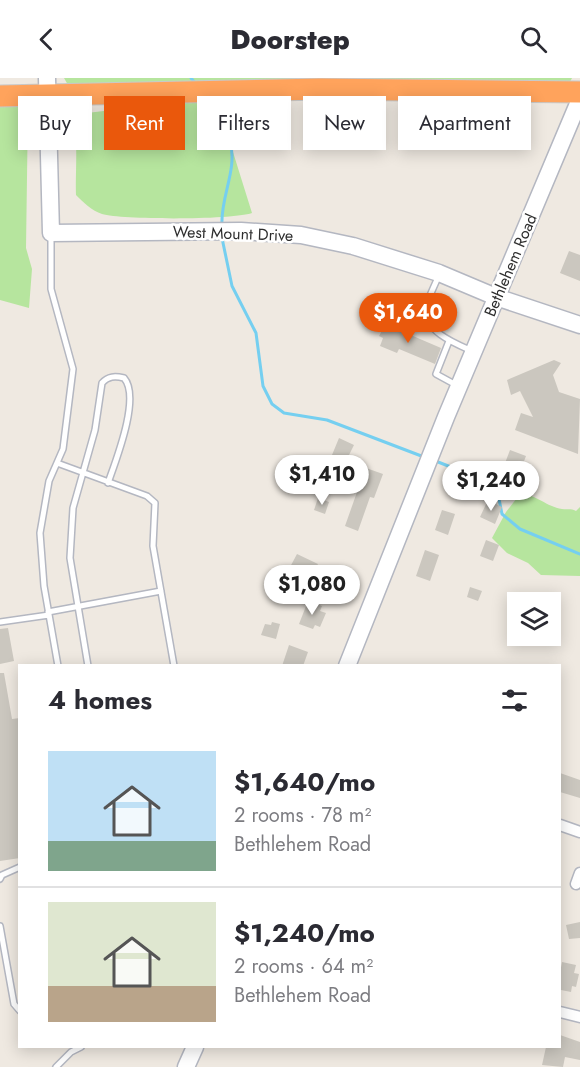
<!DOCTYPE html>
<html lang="en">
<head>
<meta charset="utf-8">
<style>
	:root { --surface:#fff; --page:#f2f2f3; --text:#2b2b33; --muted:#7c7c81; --line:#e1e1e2; --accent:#ea580c }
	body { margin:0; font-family:Jost,sans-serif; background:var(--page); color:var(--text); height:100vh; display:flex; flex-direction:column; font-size:22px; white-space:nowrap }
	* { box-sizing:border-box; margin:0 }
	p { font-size:20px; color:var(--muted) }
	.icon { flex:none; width:33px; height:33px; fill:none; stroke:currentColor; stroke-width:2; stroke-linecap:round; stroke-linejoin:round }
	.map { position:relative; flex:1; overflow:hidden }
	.sheet { position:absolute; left:18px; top:586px; width:543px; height:384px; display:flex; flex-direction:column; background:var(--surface); border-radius:0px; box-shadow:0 3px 15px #0003 }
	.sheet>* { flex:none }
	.guide { position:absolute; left:18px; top:18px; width:544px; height:54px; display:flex; gap:12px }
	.buttons { position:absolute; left:507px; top:514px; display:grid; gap:12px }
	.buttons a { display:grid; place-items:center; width:54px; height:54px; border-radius:0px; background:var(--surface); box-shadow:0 3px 15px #0003; font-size:30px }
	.price { position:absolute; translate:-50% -51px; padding:0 14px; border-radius:21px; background:#fff; color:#222; font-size:20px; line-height:39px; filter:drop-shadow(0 2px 3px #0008) }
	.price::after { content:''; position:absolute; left:50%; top:36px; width:18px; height:14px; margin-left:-9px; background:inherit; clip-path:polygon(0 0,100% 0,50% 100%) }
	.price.selected { background:var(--accent); color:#fff }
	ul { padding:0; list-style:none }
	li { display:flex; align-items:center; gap:18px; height:150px; padding:0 30px }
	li+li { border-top:2px solid var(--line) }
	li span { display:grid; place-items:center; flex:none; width:168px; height:120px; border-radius:0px; color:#555 }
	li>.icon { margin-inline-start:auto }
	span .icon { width:72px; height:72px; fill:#fffc; stroke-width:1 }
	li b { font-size:26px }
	h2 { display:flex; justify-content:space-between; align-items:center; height:72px; padding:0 30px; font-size:26px }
	.chip { padding:0 21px; border-radius:0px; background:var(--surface); box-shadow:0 3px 15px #0003; font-size:21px; line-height:54px }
	.chip.selected { background:var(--accent); color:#fff }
	header { display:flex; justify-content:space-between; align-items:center; height:78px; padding:0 30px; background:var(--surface); font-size:27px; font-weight:800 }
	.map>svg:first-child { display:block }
</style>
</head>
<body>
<header><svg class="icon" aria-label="back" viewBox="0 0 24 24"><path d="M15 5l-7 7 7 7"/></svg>Doorstep<svg class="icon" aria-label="search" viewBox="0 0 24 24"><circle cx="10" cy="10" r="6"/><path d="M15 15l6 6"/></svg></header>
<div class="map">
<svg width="580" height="989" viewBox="0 0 580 989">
	<rect width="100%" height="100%" fill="#efe9e1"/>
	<!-- green -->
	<path fill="#b6e59e" d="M 64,0 L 572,0 L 568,8 L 68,7 Z
		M 203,21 L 223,42 L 252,135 C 232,142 123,142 102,136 C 92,133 83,124 76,117 C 75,97 79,55 72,41 L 74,34 L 87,35 Z
		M 0,26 L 28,29 L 26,170 L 32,191 L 29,230 L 0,222 Z
		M 520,416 C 536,416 547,429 562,431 C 568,432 570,430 576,433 L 580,429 L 580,498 L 541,497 L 528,485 L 507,475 L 492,460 L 506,434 Z"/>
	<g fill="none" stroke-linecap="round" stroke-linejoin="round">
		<!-- stream -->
		<path stroke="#75cff0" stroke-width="3" d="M 191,0 L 196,6
			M 207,20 C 214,34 226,48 230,63 C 238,92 220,119 222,148
			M 222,160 L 232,208 L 256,255 L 263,308 L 272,326 L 284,335 L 327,342 L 424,379
			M 433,382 L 461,393 L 499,421 L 502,436 L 520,451 L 580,476"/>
	</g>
	<!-- building -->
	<path fill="#cbc7bf" d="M 569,173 L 580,177 L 580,203 L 560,195 Z
		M 390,244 L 407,251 L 406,255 L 441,270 L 435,286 L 399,271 L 397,275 L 380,268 L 383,260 L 379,258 L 383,251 L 386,252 Z
		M 554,282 L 561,285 L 553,297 L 559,314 L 580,321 L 578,376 L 515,352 L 521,335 L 533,339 L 520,313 L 511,317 L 507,302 Z
		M 339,360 L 354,367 L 346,383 L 332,377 Z
		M 510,372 L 526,378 L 518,399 L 502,393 Z
		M 366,390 L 383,396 L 374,420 L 370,419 L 358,453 L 345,448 L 357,414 L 345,410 L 348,402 L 360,406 Z
		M 318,420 L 329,424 L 325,436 L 314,432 Z
		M 488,422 L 502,429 L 495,446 L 480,439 Z
		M 442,432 L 455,436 L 448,457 L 435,452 Z
		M 486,462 L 499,467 L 493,483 L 480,478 Z
		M 425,472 L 439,477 L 430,503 L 416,498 Z
		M 297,476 L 318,486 L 310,502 L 289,491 Z
		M 470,509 L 482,513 L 478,523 L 467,519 Z
		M 308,523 L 322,528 L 320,533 L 326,535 L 320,549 L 315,547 L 313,551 L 299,546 Z
		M 272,544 L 280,546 L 276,561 L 261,557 L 265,546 L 271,547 Z
		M 8,550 L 14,583 L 0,586 L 0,551 Z
		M 289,567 L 308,574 L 303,588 L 282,588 Z
		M 0,595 L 4,595 L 12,641 L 20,640 L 20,780 L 0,783 Z
		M 560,695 L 580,702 L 580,720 L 560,714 Z
		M 580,844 L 580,860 L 569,861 L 566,847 Z
		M 562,884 L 576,887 L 574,895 L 579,896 L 576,909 L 572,908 L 571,914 L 561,912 L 560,895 Z
		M 560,957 L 580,964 L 580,982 L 565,979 L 563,989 L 542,987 L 546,969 L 560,969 Z"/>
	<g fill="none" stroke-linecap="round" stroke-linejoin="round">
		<!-- lane casing -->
		<g stroke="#b4b7c1" stroke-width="8">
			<path id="lane" d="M 51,158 L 51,211 L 73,291 L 63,371 L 49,403 L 40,455 L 44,508 L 58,588
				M 439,197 L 424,231 C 426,254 454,265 472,273
				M 449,263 L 436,296 L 458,308
				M 57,385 L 147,418 L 155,425 L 153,468 L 174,588
				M 48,534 L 161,513
				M 0,544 L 49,537
				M 88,588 L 70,480 L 73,430 L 95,352 L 102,305 C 108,298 115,298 124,300 C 141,319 116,382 108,405
				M 0,801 L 2,797 L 20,789
				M 0,848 L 14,926 L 20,933
				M 56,989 L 71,974 L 81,969"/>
		</g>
		<!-- street casing -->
		<g stroke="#b4b7c1" stroke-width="13">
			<path id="street" d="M 560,747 L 580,754
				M 576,806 L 580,795
				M 560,934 L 580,939"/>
		</g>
		<!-- secondary casing -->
		<g stroke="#b4b7c1" stroke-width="19">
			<path id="secondary" d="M 47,0 L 51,155 L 241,153 L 301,157 L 353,168 L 439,195 L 496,219 L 580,247
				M 347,588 L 446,339 L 580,21
				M 186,989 L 195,969"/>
		</g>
		<!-- highway casing -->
		<g stroke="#c9c9c9" stroke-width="23">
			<path id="highway" d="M 0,18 L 320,11 L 580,14"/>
		</g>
		<!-- lane -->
		<use href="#lane" stroke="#fff" stroke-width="5"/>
		<!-- street -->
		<use href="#street" stroke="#fff" stroke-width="10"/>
		<!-- secondary -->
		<use href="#secondary" stroke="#fff" stroke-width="16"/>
		<!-- highway -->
		<use href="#highway" stroke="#ffa35c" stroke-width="21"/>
	</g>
	<g text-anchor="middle" stroke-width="5" stroke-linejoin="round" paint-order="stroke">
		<!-- street labels -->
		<g font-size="16" fill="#2e2e2e" stroke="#fff">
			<text transform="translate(233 155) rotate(2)" y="6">West Mount Drive</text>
			<text transform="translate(510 187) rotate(-67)" y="6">Bethlehem Road</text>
		</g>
	</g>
</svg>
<div class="buttons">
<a><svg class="icon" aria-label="layers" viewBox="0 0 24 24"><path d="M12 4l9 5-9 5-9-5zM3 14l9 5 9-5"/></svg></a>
</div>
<b class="price selected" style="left:408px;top:266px">$1,640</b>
<b class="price" style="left:322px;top:428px">$1,410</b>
<b class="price" style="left:491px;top:434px">$1,240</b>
<b class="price" style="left:312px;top:538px">$1,080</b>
<div class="guide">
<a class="chip">Buy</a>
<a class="chip selected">Rent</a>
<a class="chip">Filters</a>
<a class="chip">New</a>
<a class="chip">Apartment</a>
</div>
<section class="sheet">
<h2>4 homes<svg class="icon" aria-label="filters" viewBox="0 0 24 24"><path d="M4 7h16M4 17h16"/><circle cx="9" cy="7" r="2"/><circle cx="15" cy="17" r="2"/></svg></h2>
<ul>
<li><span style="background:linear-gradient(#bfe0f5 75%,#7fa58c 0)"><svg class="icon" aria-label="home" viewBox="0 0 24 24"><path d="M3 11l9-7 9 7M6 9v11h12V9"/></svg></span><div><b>$1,640/mo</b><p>2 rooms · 78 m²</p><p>Bethlehem Road</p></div></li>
<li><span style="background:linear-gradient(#dfe7d0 70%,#b9a48a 0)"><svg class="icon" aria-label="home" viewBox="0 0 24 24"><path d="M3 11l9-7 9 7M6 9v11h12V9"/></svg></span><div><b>$1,240/mo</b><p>2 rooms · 64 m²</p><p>Bethlehem Road</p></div></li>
</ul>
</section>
</div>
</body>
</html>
